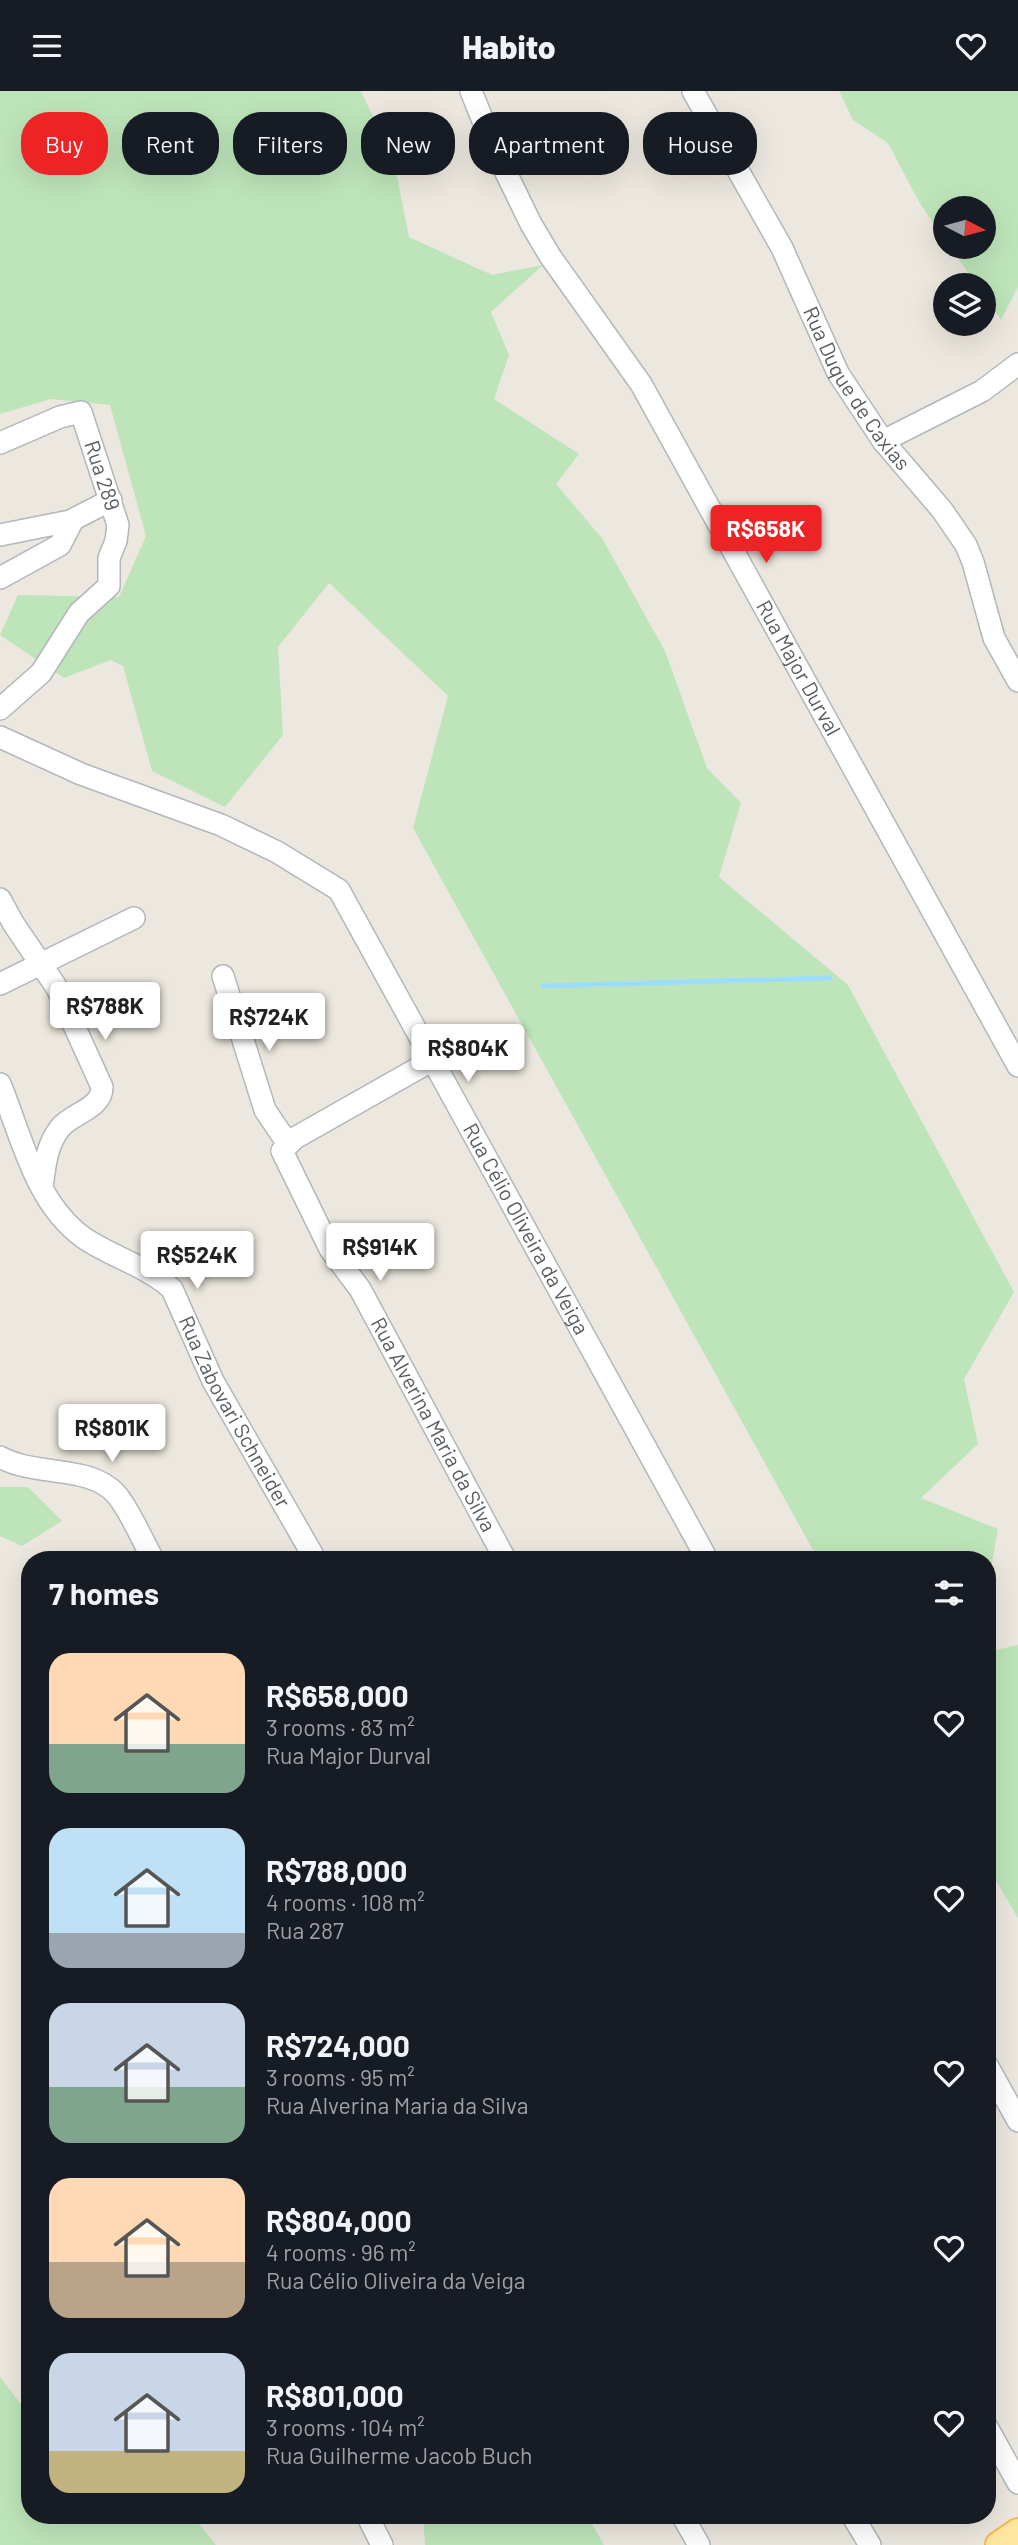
<!DOCTYPE html>
<html lang="en">
<head>
<meta charset="utf-8">
<style>
	:root { --surface:#171b24; --page:#242831; --text:#f1f3f6; --muted:#9ea1a6; --accent:#ee2325 }
	body { margin:0; font-family:Barlow,sans-serif; background:var(--page); color:var(--text); height:100vh; display:flex; flex-direction:column; font-size:26px; white-space:nowrap }
	* { box-sizing:border-box; margin:0 }
	p { font-size:23px; color:var(--muted) }
	.icon { flex:none; width:38px; height:38px; fill:none; stroke:currentColor; stroke-width:2; stroke-linecap:round; stroke-linejoin:round }
	.map { position:relative; flex:1; overflow:hidden }
	.side { position:absolute; left:21px; top:1460px; width:975px; height:973px; display:flex; flex-direction:column; background:var(--surface); border-radius:28px; box-shadow:0 7px 28px #0002 }
	.side>* { flex:none }
	.banner { position:absolute; left:21px; top:21px; width:976px; height:63px; display:flex; gap:14px }
	.needle { width:46px; rotate:96deg }
	.fabs { position:absolute; left:933px; top:105px; display:grid; gap:14px }
	.fabs a { display:grid; place-items:center; width:63px; height:63px; border-radius:50%; background:var(--surface); box-shadow:0 7px 28px #0002; font-size:35px }
	.price { position:absolute; translate:-50% -60px; padding:0 16px; border-radius:7px; background:#fff; color:#222; font-size:23px; line-height:46px; filter:drop-shadow(0 2px 4px #0008) }
	.price::after { content:''; position:absolute; left:50%; top:42px; width:21px; height:16px; margin-left:-10px; background:inherit; clip-path:polygon(0 0,100% 0,50% 100%) }
	.price.on { background:var(--accent); color:#fff }
	ul { padding:0; list-style:none }
	li { display:flex; align-items:center; gap:21px; height:175px; padding:0 28px }
	li span { display:grid; place-items:center; flex:none; width:196px; height:140px; border-radius:21px; color:#555 }
	li>.icon { margin-inline-start:auto }
	span .icon { width:84px; height:84px; fill:#fffc; stroke-width:1 }
	li b { font-size:30px }
	h2 { display:flex; justify-content:space-between; align-items:center; height:84px; padding:0 28px; font-size:30px }
	.pill { padding:0 24px; border-radius:28px; background:var(--surface); box-shadow:0 7px 28px #0002; font-size:24px; line-height:63px }
	.pill.on { background:var(--accent); color:#fff }
	header { display:flex; justify-content:space-between; align-items:center; height:91px; padding:0 28px; background:var(--surface); font-size:32px; font-weight:800 }
	.map>svg:first-child { display:block }
</style>
</head>
<body>
<header><svg class="icon" aria-label="menu" viewBox="0 0 24 24"><path d="M4 6h16M4 12h16M4 18h16"/></svg>Habito<svg class="icon" aria-label="heart" viewBox="0 0 24 24"><path d="M12 20l-8-8c-3-5 5-10 8-4 3-6 11-1 8 4z"/></svg></header>
<div class="map">
<svg width="1018" height="2454" viewBox="0 0 1018 2454">
	<rect width="100%" height="100%" fill="#ece8df"/>
	<!-- green -->
	<path fill="#bee5ba" d="M 0,0 L 361,0 L 394,70 L 409,146 L 492,184 L 543,174 L 491,221 L 509,264 L 494,308 L 579,363 L 556,393 L 602,447 L 665,560 L 707,677 L 741,712 L 719,786 L 848,894 L 1014,1201 L 964,1288 L 978,1353 L 921,1407 L 998,1438 L 987,1500 L 987,1468 L 818,1468 L 413,737 L 448,605 L 329,492 L 278,556 L 283,644 L 225,716 L 152,680 L 123,575 L 111,569 L 64,587 L 0,544 L 18,504 L 119,506 L 146,445 L 110,314 L 51,308 L 0,323 Z
		M 839,0 L 1018,0 L 1018,196 L 1001,229 L 984,204 L 984,194 L 977,194 L 950,156 L 984,156 L 984,117 L 945,117 L 945,149 L 919,111 L 888,52 L 853,29 Z
		M 0,1396 L 28,1396 L 62,1430 L 22,1455 L 0,1445 Z
		M 1018,1554 L 1018,1827 L 987,1774 L 987,1561 Z
		M 0,2286 L 30,2325 L 30,2424 L 192,2424 L 216,2454 L 0,2454 Z
		M 423,2424 L 587,2424 L 604,2454 L 425,2454 Z"/>
	<g fill="none" stroke-linecap="round" stroke-linejoin="round">
		<!-- stream -->
		<path stroke="#9cddff" stroke-width="5" d="M 543,895 L 830,887"/>
		<!-- minor casing -->
		<g stroke="#b2b7bb" stroke-width="24">
			<g id="minor">
				<path id="s1" d="M 471,0 L 494,57 L 531,133 L 550,165 L 641,293 L 1018,975"/>
				<path id="s2" d="M 693,0 L 782,157 L 838,282 L 883,350 L 942,419 L 966,454 L 973,471 L 994,547 L 1018,590"/>
				<path d="M 883,350 L 982,300 L 1018,273"/>
				<path id="s3" d="M 0,352 L 60,326 L 81,321 L 118,434 L 116,450 L 109,467 L 109,495 L 79,522 L 41,582 L 0,618"/>
				<path d="M 0,444 L 70,430 L 111,409"/>
				<path d="M 0,487 L 60,454 L 73,429"/>
				<path id="s4" d="M 0,646 L 81,683 L 221,734 L 277,761 L 339,799 L 707,1468"/>
				<path d="M 0,808 L 13,832 L 57,897 L 102,996 C 102,1018 72,1022 60,1037 C 46,1055 45,1075 42,1096"/>
				<path d="M 223,885 L 265,1019 L 288,1053"/>
				<path d="M 0,893 L 134,827"/>
				<path id="s5" d="M 431,970 L 295,1047 L 282,1060 L 330,1158 L 360,1198 L 505,1468"/>
				<path id="s6" d="M 0,993 C 22,1046 35,1112 84,1147 C 112,1166 147,1175 172,1198 L 213,1290 L 315,1468"/>
				<path d="M 0,1366 C 35,1386 89,1373 116,1403 C 130,1419 142,1449 153,1468"/>
				<path d="M 987,1974 L 1018,2030"/>
				<path d="M 987,2336 L 1018,2392"/>
				<path d="M 367,2424 L 382,2454"/>
				<path d="M 682,2424 L 699,2454"/>
				<path d="M 852,2424 L 870,2454"/>
			</g>
		</g>
		<!-- major casing -->
		<g stroke="#f6b84f" stroke-width="30">
			<path id="major" d="M 999,2454 L 1018,2441"/>
		</g>
		<!-- minor -->
		<use href="#minor" stroke="#fff" stroke-width="21"/>
		<!-- major -->
		<use href="#major" stroke="#ffe7a1" stroke-width="26"/>
	</g>
	<g text-anchor="middle" stroke-width="7" stroke-linejoin="round" paint-order="stroke">
		<!-- street labels -->
		<g font-size="21" fill="#585d61" stroke="#fff">
			<text dy="7" stroke="none"><textPath href="#s2" startOffset="340">Rua Duque de Caxias</textPath></text>
			<text dy="7" stroke="none"><textPath href="#s3" startOffset="154">Rua 289</textPath></text>
			<text dy="7" stroke="none"><textPath href="#s1" startOffset="665">Rua Major Durval</textPath></text>
			<text dy="7" stroke="none"><textPath href="#s4" startOffset="760">Rua Célio Oliveira da Veiga</textPath></text>
			<text dy="7" stroke="none"><textPath href="#s6" startOffset="418">Rua Zabovari Schneider</textPath></text>
			<text dy="7" stroke="none"><textPath href="#s5" startOffset="488">Rua Alverina Maria da Silva</textPath></text>
		</g>
	</g>
</svg>
<div class="fabs">
<a><svg class="needle" viewBox="-14 -14 28 28"><path d="M0-13l5 13h-10z" fill="#e53935"/><path d="M0 13l5-13h-10z" fill="#9ea1a6"/></svg></a>
<a><svg class="icon" aria-label="layers" viewBox="0 0 24 24"><path d="M12 4l9 5-9 5-9-5zM3 14l9 5 9-5"/></svg></a>
</div>
<b class="price on" style="left:766px;top:474px">R$658K</b>
<b class="price" style="left:105px;top:951px">R$788K</b>
<b class="price" style="left:269px;top:962px">R$724K</b>
<b class="price" style="left:468px;top:993px">R$804K</b>
<b class="price" style="left:380px;top:1192px">R$914K</b>
<b class="price" style="left:197px;top:1200px">R$524K</b>
<b class="price" style="left:112px;top:1373px">R$801K</b>
<div class="banner">
<a class="pill on">Buy</a>
<a class="pill">Rent</a>
<a class="pill">Filters</a>
<a class="pill">New</a>
<a class="pill">Apartment</a>
<a class="pill">House</a>
</div>
<section class="side">
<h2>7 homes<svg class="icon" aria-label="filters" viewBox="0 0 24 24"><path d="M4 7h16M4 17h16"/><circle cx="9" cy="7" r="2"/><circle cx="15" cy="17" r="2"/></svg></h2>
<ul>
<li><span style="background:linear-gradient(#ffd9b3 65%,#7fa58c 0)"><svg class="icon" aria-label="home" viewBox="0 0 24 24"><path d="M3 11l9-7 9 7M6 9v11h12V9"/></svg></span><div><b>R$658,000</b><p>3 rooms · 83 m²</p><p>Rua Major Durval</p></div><svg class="icon" aria-label="heart" viewBox="0 0 24 24"><path d="M12 20l-8-8c-3-5 5-10 8-4 3-6 11-1 8 4z"/></svg></li>
<li><span style="background:linear-gradient(#bfe0f5 75%,#9aa5b1 0)"><svg class="icon" aria-label="home" viewBox="0 0 24 24"><path d="M3 11l9-7 9 7M6 9v11h12V9"/></svg></span><div><b>R$788,000</b><p>4 rooms · 108 m²</p><p>Rua 287</p></div><svg class="icon" aria-label="heart" viewBox="0 0 24 24"><path d="M12 20l-8-8c-3-5 5-10 8-4 3-6 11-1 8 4z"/></svg></li>
<li><span style="background:linear-gradient(#c9d6e8 60%,#7fa58c 0)"><svg class="icon" aria-label="home" viewBox="0 0 24 24"><path d="M3 11l9-7 9 7M6 9v11h12V9"/></svg></span><div><b>R$724,000</b><p>3 rooms · 95 m²</p><p>Rua Alverina Maria da Silva</p></div><svg class="icon" aria-label="heart" viewBox="0 0 24 24"><path d="M12 20l-8-8c-3-5 5-10 8-4 3-6 11-1 8 4z"/></svg></li>
<li><span style="background:linear-gradient(#ffd9b3 60%,#b9a48a 0)"><svg class="icon" aria-label="home" viewBox="0 0 24 24"><path d="M3 11l9-7 9 7M6 9v11h12V9"/></svg></span><div><b>R$804,000</b><p>4 rooms · 96 m²</p><p>Rua Célio Oliveira da Veiga</p></div><svg class="icon" aria-label="heart" viewBox="0 0 24 24"><path d="M12 20l-8-8c-3-5 5-10 8-4 3-6 11-1 8 4z"/></svg></li>
<li><span style="background:linear-gradient(#c9d6e8 70%,#c2b280 0)"><svg class="icon" aria-label="home" viewBox="0 0 24 24"><path d="M3 11l9-7 9 7M6 9v11h12V9"/></svg></span><div><b>R$801,000</b><p>3 rooms · 104 m²</p><p>Rua Guilherme Jacob Buch</p></div><svg class="icon" aria-label="heart" viewBox="0 0 24 24"><path d="M12 20l-8-8c-3-5 5-10 8-4 3-6 11-1 8 4z"/></svg></li>
</ul>
</section>
</div>
</body>
</html>
